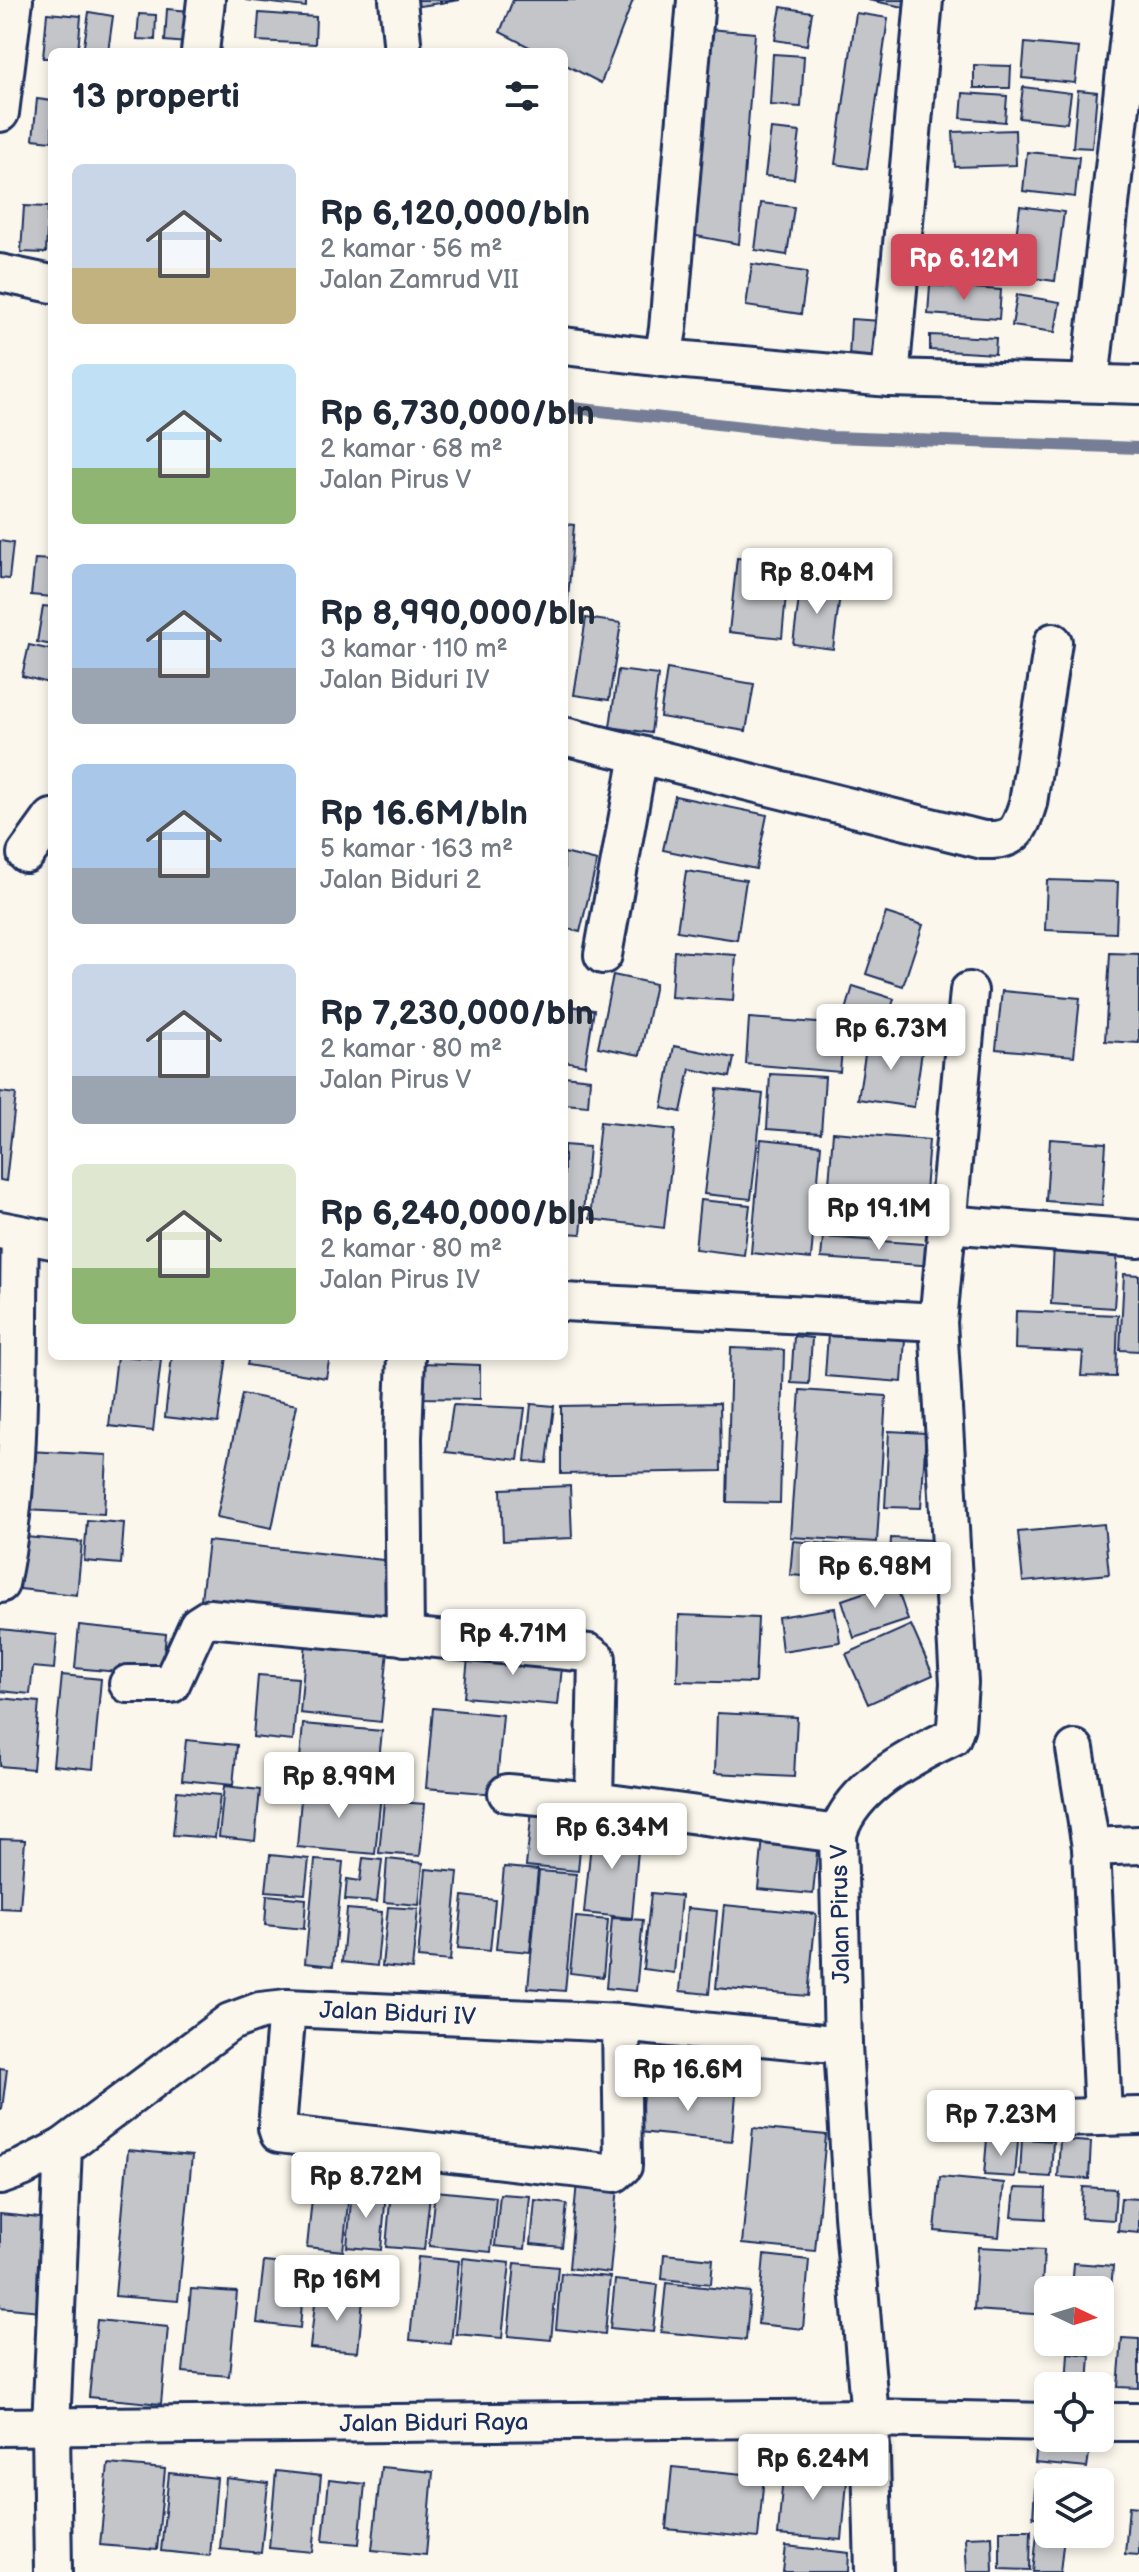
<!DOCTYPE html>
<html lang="id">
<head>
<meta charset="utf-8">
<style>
	:root { --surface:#fff; --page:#f6f6f7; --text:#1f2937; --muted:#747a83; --accent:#d1495b }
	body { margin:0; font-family:"Balsamiq Sans",sans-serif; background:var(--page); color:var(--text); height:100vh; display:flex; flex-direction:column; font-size:30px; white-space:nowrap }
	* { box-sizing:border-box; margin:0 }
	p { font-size:26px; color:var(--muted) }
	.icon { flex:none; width:44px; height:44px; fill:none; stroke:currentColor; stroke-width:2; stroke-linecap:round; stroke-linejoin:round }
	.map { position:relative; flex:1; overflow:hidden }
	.panel { position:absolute; left:48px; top:48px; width:520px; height:1312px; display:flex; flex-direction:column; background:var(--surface); border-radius:12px; box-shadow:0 4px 12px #0003 }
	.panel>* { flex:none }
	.needle { width:52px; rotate:94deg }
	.fabs { position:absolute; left:1034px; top:2276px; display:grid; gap:16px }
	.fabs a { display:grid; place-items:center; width:80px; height:80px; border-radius:12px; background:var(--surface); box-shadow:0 4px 12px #0003; font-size:40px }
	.price { position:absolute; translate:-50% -68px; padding:0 18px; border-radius:8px; background:#fff; color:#222; font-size:26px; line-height:52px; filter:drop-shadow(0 2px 4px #0008) }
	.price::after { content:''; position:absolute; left:50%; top:48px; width:24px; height:18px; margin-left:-12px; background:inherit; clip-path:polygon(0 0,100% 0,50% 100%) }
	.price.active { background:var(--accent); color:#fff }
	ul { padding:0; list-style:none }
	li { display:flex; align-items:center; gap:24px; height:200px; padding:0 24px }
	li span { display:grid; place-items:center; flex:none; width:224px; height:160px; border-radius:12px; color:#555 }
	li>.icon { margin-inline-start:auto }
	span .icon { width:96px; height:96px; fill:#fffc; stroke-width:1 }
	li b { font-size:34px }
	h2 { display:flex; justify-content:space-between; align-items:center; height:96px; padding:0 24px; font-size:34px }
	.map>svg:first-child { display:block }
</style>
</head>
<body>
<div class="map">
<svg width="1139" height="2572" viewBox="0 0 1139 2572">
	<rect width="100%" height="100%" fill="#fbf7ec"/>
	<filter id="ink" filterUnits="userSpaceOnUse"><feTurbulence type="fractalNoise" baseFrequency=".0125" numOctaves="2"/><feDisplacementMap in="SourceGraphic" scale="16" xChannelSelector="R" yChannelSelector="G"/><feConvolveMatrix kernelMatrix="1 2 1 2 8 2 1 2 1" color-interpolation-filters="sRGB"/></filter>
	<g filter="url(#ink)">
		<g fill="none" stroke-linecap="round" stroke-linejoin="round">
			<!-- stream -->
			<path stroke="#747e96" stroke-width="12" d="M 564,407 L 833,437 L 1139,448"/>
		</g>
		<!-- building -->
		<path fill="#c3c5c9" stroke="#1b2f5e" stroke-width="2" d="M 245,0 L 306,0 L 306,7 Z
			M 412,0 L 460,0 L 413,7 Z
			M 513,0 L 633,0 L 601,83 L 564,64 L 564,52 L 539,52 L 500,32 Z
			M 868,0 L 905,0 L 904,7 Z
			M 781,7 L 812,12 L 807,45 L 775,40 Z
			M 167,9 L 190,11 L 187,43 L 165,41 Z
			M 89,12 L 113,16 L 108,52 L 83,52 Z
			M 47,13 L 81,16 L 78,52 L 52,52 L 52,58 L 43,58 Z
			M 259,13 L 316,17 L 315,44 L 257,41 Z
			M 856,13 L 888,18 L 867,169 L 835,164 Z
			M 139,14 L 156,15 L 155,40 L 137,39 Z
			M 708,29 L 755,33 L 739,244 L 691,235 Z
			M 1025,43 L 1079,48 L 1075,83 L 1022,78 Z
			M 773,54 L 804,56 L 801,107 L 770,105 Z
			M 974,65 L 1011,66 L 1010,88 L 974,88 Z
			M 1023,87 L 1071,93 L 1067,123 L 1019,118 Z
			M 1078,90 L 1097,92 L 1092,148 L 1073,147 Z
			M 963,93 L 1007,96 L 1005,122 L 961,118 Z
			M 37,99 L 52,101 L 52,141 L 33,139 Z
			M 771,129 L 800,132 L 794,179 L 765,176 Z
			M 1015,130 L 1016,165 L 955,167 L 953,132 Z
			M 1027,152 L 1079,157 L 1075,197 L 1023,191 Z
			M 761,203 L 794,207 L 787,255 L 755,250 Z
			M 24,206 L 48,207 L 46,253 L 21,252 Z
			M 1020,206 L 1064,212 L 1055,281 L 1011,275 Z
			M 948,240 L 1010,249 L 1006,275 L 944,266 Z
			M 752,264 L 807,272 L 801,314 L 746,306 Z
			M 930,285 L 1001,290 L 999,319 L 928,314 Z
			M 1017,295 L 1060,302 L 1055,332 L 1012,326 Z
			M 851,319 L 881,321 L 879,359 L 849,358 Z
			M 930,335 L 996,338 L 995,354 L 930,350 Z
			M 564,524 L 574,525 L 566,624 L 564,624 Z
			M 0,541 L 13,543 L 9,579 L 0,578 Z
			M 737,558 L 789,563 L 782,638 L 729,632 Z
			M 35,559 L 52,560 L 52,597 L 31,595 Z
			M 801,583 L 841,587 L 833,649 L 793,644 Z
			M 43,606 L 52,607 L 52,645 L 37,642 Z
			M 586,618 L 621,623 L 609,700 L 574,695 Z
			M 29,645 L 52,650 L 52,684 L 22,676 Z
			M 667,669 L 754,684 L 746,731 L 660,717 Z
			M 618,670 L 658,675 L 651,733 L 610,727 Z
			M 675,796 L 767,815 L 756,869 L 663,850 Z
			M 564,853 L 597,861 L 580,932 L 564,928 Z
			M 686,871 L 746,880 L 737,940 L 677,931 Z
			M 1047,880 L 1118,882 L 1116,933 L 1045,930 Z
			M 886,913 L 923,925 L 903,986 L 866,974 Z
			M 674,951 L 736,955 L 733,1001 L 671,997 Z
			M 1110,953 L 1139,954 L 1139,1043 L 1105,1041 Z
			M 613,975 L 655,984 L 640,1055 L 598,1047 Z
			M 853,986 L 894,999 L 886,1026 L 845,1014 Z
			M 1002,991 L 1080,998 L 1074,1056 L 996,1049 Z
			M 564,1005 L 594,1010 L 585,1065 L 564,1061 Z
			M 749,1018 L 844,1025 L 840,1072 L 746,1064 Z
			M 868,1036 L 923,1044 L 914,1107 L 858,1099 Z
			M 674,1046 L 734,1058 L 730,1077 L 690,1069 L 681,1112 L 662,1108 Z
			M 770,1074 L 825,1077 L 821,1133 L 767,1129 Z
			M 564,1076 L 590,1079 L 588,1106 L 564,1104 Z
			M 717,1089 L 763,1094 L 751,1199 L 704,1194 Z
			M 0,1092 L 16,1094 L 6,1181 L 0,1180 Z
			M 600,1122 L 675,1130 L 664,1228 L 590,1219 Z
			M 833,1132 L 929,1140 L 924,1205 L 828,1197 Z
			M 761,1139 L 821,1145 L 811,1259 L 751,1253 Z
			M 1050,1139 L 1106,1143 L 1102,1205 L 1046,1201 Z
			M 564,1145 L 589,1147 L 581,1234 L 564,1233 Z
			M 700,1200 L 750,1205 L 744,1255 L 695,1249 Z
			M 823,1237 L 937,1245 L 935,1266 L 821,1258 Z
			M 1054,1245 L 1118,1249 L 1114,1308 L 1051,1304 Z
			M 1124,1274 L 1139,1275 L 1139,1351 L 1120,1350 Z
			M 1016,1311 L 1118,1315 L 1116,1377 L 1081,1376 L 1083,1352 L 1015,1349 Z
			M 828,1334 L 905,1339 L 902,1382 L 825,1376 Z
			M 794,1336 L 812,1338 L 809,1384 L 791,1383 Z
			M 731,1348 L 784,1350 L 780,1503 L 727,1502 Z
			M 117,1356 L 161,1359 L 153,1431 L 109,1426 Z
			M 172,1356 L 227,1356 L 218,1423 L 165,1417 Z
			M 249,1356 L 330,1356 L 326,1378 L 247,1365 Z
			M 421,1363 L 480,1365 L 480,1399 L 420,1398 Z
			M 800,1390 L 886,1396 L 877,1542 L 790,1537 Z
			M 242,1394 L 297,1405 L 272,1528 L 217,1517 Z
			M 720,1403 L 721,1471 L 561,1474 L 561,1406 Z
			M 531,1404 L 554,1406 L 547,1463 L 525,1461 Z
			M 453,1405 L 525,1408 L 518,1460 L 446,1452 Z
			M 889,1431 L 926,1433 L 921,1508 L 885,1507 Z
			M 27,1451 L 107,1455 L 104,1514 L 24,1510 Z
			M 570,1486 L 572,1538 L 503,1541 L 501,1489 Z
			M 87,1520 L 124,1523 L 121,1564 L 84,1561 Z
			M 1104,1524 L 1109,1574 L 1023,1582 L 1018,1532 Z
			M 25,1537 L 82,1542 L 77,1595 L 20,1589 Z
			M 891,1538 L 931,1540 L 928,1577 L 889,1575 Z
			M 208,1541 L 392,1561 L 385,1620 L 201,1599 Z
			M 793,1541 L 863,1547 L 860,1580 L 790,1575 Z
			M 895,1582 L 908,1620 L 854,1638 L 842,1600 Z
			M 835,1608 L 840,1642 L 782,1651 L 778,1617 Z
			M 679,1615 L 758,1618 L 755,1683 L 677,1681 Z
			M 79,1625 L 166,1634 L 162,1676 L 75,1668 Z
			M 911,1625 L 933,1675 L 868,1704 L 846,1654 Z
			M 0,1629 L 57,1635 L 54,1669 L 33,1667 L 30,1694 L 0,1691 Z
			M 306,1642 L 388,1650 L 381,1722 L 300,1713 Z
			M 469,1648 L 563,1658 L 558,1705 L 464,1697 Z
			M 62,1675 L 101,1679 L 93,1769 L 53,1765 Z
			M 258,1675 L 298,1678 L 293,1741 L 253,1737 Z
			M 0,1698 L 39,1702 L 33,1769 L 0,1766 Z
			M 433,1708 L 503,1715 L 496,1794 L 426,1788 Z
			M 717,1713 L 797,1717 L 794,1777 L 715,1773 Z
			M 303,1724 L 382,1731 L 377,1779 L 299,1771 Z
			M 186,1740 L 237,1745 L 233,1785 L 182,1780 Z
			M 224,1786 L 260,1790 L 255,1841 L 219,1837 Z
			M 302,1787 L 381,1794 L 375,1854 L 297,1847 Z
			M 177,1791 L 220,1795 L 215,1838 L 173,1835 Z
			M 384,1801 L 425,1804 L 420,1856 L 379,1853 Z
			M 532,1810 L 583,1815 L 578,1871 L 526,1866 Z
			M 593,1823 L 640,1828 L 632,1918 L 584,1913 Z
			M 763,1837 L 818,1842 L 813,1894 L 758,1889 Z
			M 0,1839 L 25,1840 L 20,1909 L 0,1908 Z
			M 270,1855 L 309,1859 L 305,1894 L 266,1891 Z
			M 363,1858 L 382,1860 L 377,1902 L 345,1900 L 347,1879 L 360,1881 Z
			M 387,1859 L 423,1863 L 419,1905 L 384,1902 Z
			M 315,1860 L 343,1862 L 333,1966 L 305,1963 Z
			M 504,1867 L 538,1870 L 530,1952 L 496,1949 Z
			M 426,1869 L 458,1872 L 450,1961 L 418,1958 Z
			M 539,1871 L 576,1874 L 565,1991 L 528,1988 Z
			M 651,1893 L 681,1896 L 674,1973 L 643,1969 Z
			M 267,1895 L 306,1899 L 304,1929 L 265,1925 Z
			M 463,1896 L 495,1900 L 490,1951 L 458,1948 Z
			M 724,1905 L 816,1914 L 808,1996 L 716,1988 Z
			M 388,1907 L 418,1909 L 412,1969 L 382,1966 Z
			M 687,1908 L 717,1911 L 709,1994 L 680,1991 Z
			M 347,1909 L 382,1912 L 377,1966 L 342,1962 Z
			M 576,1917 L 608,1920 L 603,1977 L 570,1973 Z
			M 612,1918 L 643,1920 L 636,1991 L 606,1988 Z
			M 0,2068 L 7,2069 L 2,2109 L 0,2109 Z
			M 644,2086 L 736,2094 L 732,2141 L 639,2132 Z
			M 753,2128 L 826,2135 L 815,2251 L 742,2244 Z
			M 987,2138 L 1018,2141 L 1015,2177 L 984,2175 Z
			M 1022,2139 L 1053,2141 L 1051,2177 L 1020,2175 Z
			M 1060,2140 L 1091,2142 L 1089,2179 L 1058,2177 Z
			M 128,2150 L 192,2156 L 178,2301 L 115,2296 Z
			M 315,2170 L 351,2174 L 343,2251 L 307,2247 Z
			M 940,2177 L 1004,2183 L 999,2237 L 935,2231 Z
			M 577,2182 L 618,2186 L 610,2273 L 569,2268 Z
			M 1083,2187 L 1116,2189 L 1114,2220 L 1081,2218 Z
			M 1015,2188 L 1046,2189 L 1045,2219 L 1012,2217 Z
			M 352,2190 L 386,2193 L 381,2250 L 347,2247 Z
			M 391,2191 L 430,2194 L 424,2250 L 386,2247 Z
			M 435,2191 L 496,2197 L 491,2252 L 429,2246 Z
			M 500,2194 L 530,2196 L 525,2249 L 495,2246 Z
			M 1121,2198 L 1139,2199 L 1139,2233 L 1118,2231 Z
			M 535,2200 L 567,2204 L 562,2247 L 531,2244 Z
			M 0,2214 L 49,2219 L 40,2311 L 0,2307 Z
			M 978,2247 L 1044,2250 L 1042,2288 L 1062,2288 L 1048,2290 L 1048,2315 L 974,2310 Z
			M 664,2254 L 713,2259 L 711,2284 L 662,2279 Z
			M 764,2255 L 809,2260 L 803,2329 L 758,2324 Z
			M 418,2257 L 459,2261 L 451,2344 L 410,2340 Z
			M 463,2258 L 510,2263 L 502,2338 L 456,2334 Z
			M 264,2262 L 305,2266 L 300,2328 L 257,2323 Z
			M 515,2263 L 558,2267 L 551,2340 L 508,2336 Z
			M 1074,2263 L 1113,2266 L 1110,2302 L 1100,2301 L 1100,2290 L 1072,2290 Z
			M 561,2273 L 610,2277 L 605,2334 L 556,2329 Z
			M 615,2280 L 658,2285 L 653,2332 L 610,2328 Z
			M 666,2283 L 750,2292 L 746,2340 L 661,2332 Z
			M 191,2289 L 237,2292 L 229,2376 L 183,2372 Z
			M 316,2294 L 363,2299 L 358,2352 L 310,2348 Z
			M 97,2320 L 168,2327 L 161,2404 L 89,2397 Z
			M 1122,2338 L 1139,2339 L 1139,2388 L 1118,2387 Z
			M 1068,2353 L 1090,2355 L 1088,2386 L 1066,2386 Z
			M 1037,2443 L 1090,2447 L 1087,2468 L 1035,2463 Z
			M 784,2463 L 848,2469 L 842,2540 L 778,2535 Z
			M 108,2464 L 165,2469 L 157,2550 L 100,2545 Z
			M 381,2467 L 433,2472 L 426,2555 L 372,2550 Z
			M 672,2467 L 764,2476 L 758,2538 L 666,2529 Z
			M 276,2471 L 321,2476 L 313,2552 L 269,2548 Z
			M 169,2473 L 217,2478 L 210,2556 L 161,2551 Z
			M 1036,2474 L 1100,2478 L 1100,2485 L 1100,2482 L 1048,2482 L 1048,2518 L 1033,2517 Z
			M 226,2478 L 268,2483 L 261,2553 L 220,2549 Z
			M 329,2480 L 365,2484 L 359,2544 L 323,2541 Z
			M 1129,2506 L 1139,2507 L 1139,2555 L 1125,2554 Z
			M 1000,2530 L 1031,2530 L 1030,2570 L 1000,2569 Z
			M 1037,2534 L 1064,2536 L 1060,2572 L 1033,2572 Z
			M 992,2536 L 993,2572 L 967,2572 L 965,2537 Z
			M 786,2546 L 849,2553 L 848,2572 L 783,2572 Z"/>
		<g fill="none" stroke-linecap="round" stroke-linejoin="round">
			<!-- minor casing -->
			<g stroke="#1b2f5e" stroke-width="42">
				<g id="minor">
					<path d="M 398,0 L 403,52"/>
					<path d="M 200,52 L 206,0"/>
					<path d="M 0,113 L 14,0"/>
					<path d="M 0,273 L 52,284"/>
					<path d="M 564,346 L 663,358 L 890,378 L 1139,385"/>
					<path d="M 663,358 L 668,329 L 696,0"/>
					<path d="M 890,378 L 924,0"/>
					<path d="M 1090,382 L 1133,0"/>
					<path d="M 564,736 L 983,840 C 1015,841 1019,832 1028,803 L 1053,642"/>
					<path d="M 26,854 L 52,818"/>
					<path d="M 603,955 L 639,755"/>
					<path d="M 946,1224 L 1139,1239"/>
					<path d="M 0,1230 L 52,1240"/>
					<path d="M 564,1302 L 938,1322"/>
					<path d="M 0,1584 C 24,1472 17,1350 20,1236"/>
					<path d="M 405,1637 L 403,1438 L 406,1356"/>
					<path d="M 128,1684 L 171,1684 L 198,1625 L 209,1618 L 589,1653 L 597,1659 L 594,1801 L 838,1834"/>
					<path d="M 1075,1749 L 1091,1847 L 1103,2116"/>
					<path d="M 507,1793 L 594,1801"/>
					<path d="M 1091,1847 L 1139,1845"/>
					<path d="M 287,2008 L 277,2128 L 279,2134 L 615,2173 L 623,2166 L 621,2023"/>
					<path d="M 981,2120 L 1139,2116"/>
					<path id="s1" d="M 0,2176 L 22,2168 L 63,2147 L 230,2022 L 260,2011 L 287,2008 L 621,2023 L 843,2045"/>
					<path d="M 1100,2422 L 1139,2422"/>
					<path id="s2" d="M 0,2427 L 870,2418 L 1048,2422"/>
					<path d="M 53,2572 L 51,2427 L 63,2147"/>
					<path d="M 874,2572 L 870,2418 L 853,2215 L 843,2045 L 838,1834 C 852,1787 910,1757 952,1737 L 956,1726 L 959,1683 L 938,1322 L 969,991"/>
				</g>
			</g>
			<!-- minor -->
			<use href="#minor" stroke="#fbf7ec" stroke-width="36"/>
		</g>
	</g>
	<g text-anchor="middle" stroke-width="7" stroke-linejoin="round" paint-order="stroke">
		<!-- street labels -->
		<g font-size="24" fill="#1b2f5e" stroke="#fbf7ec">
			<text transform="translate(840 1914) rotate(-91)" y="8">Jalan Pirus V</text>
			<text dy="8" stroke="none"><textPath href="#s1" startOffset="448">Jalan Biduri IV</textPath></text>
			<text dy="8" stroke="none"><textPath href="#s2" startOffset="434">Jalan Biduri Raya</textPath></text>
		</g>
	</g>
</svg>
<div class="fabs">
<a><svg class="needle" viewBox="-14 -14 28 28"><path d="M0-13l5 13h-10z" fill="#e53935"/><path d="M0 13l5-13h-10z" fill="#747a83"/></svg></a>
<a><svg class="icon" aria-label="locate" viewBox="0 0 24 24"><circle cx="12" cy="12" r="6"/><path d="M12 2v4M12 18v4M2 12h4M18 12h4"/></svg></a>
<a><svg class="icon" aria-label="layers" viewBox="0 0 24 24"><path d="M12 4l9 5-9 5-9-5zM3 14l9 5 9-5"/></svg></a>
</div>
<b class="price active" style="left:964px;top:302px">Rp 6.12M</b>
<b class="price" style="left:817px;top:616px">Rp 8.04M</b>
<b class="price" style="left:891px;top:1072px">Rp 6.73M</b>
<b class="price" style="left:879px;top:1252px">Rp 19.1M</b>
<b class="price" style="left:875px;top:1610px">Rp 6.98M</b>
<b class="price" style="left:513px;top:1677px">Rp 4.71M</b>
<b class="price" style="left:339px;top:1820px">Rp 8.99M</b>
<b class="price" style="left:612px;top:1871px">Rp 6.34M</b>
<b class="price" style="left:688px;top:2113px">Rp 16.6M</b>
<b class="price" style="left:1001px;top:2158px">Rp 7.23M</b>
<b class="price" style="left:366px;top:2220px">Rp 8.72M</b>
<b class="price" style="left:337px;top:2323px">Rp 16M</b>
<b class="price" style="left:813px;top:2502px">Rp 6.24M</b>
<section class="panel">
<h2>13 properti<svg class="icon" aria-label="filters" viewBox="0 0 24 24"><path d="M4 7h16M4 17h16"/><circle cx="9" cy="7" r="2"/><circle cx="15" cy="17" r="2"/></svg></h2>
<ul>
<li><span style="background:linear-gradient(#c9d6e8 65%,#c2b280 0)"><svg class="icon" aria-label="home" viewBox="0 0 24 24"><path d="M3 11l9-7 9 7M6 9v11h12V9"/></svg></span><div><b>Rp 6,120,000/bln</b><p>2 kamar · 56 m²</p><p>Jalan Zamrud VII</p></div></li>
<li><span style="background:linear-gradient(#bfe0f5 65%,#8fb573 0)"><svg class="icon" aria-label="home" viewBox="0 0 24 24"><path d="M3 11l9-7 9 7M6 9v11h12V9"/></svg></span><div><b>Rp 6,730,000/bln</b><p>2 kamar · 68 m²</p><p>Jalan Pirus V</p></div></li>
<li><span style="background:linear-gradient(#a9c7e8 65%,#9aa5b1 0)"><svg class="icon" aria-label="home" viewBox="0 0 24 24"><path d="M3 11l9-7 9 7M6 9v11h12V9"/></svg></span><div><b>Rp 8,990,000/bln</b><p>3 kamar · 110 m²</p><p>Jalan Biduri IV</p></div></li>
<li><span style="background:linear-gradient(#a9c7e8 65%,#9aa5b1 0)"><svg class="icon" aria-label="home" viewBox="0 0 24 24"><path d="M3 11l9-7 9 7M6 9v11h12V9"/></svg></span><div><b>Rp 16.6M/bln</b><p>5 kamar · 163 m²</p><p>Jalan Biduri 2</p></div></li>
<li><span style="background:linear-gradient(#c9d6e8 70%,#9aa5b1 0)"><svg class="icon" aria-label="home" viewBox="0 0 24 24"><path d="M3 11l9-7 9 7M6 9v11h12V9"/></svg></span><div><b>Rp 7,230,000/bln</b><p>2 kamar · 80 m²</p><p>Jalan Pirus V</p></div></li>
<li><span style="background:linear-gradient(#dfe7d0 65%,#8fb573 0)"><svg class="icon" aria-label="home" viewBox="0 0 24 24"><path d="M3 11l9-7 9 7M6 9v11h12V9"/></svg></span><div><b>Rp 6,240,000/bln</b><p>2 kamar · 80 m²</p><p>Jalan Pirus IV</p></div></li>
</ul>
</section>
</div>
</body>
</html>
